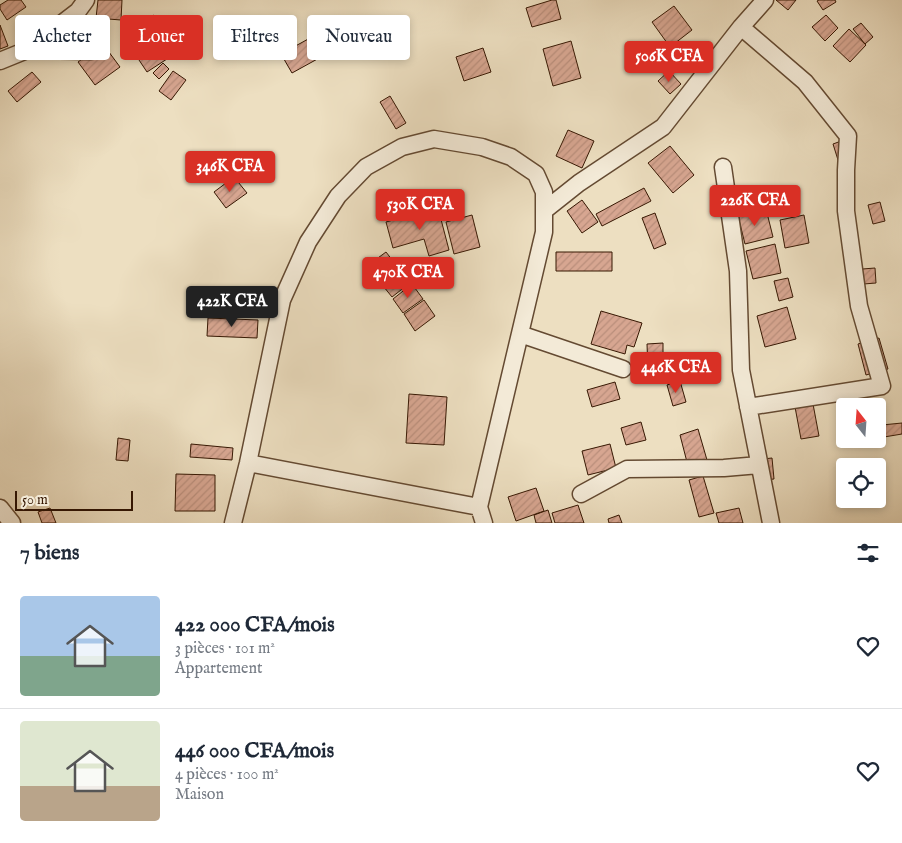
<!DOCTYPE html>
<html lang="fr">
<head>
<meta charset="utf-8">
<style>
	:root { --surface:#fff; --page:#f2f2f3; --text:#1f2937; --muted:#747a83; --line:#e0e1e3; --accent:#d93025 }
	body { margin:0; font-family:"IM FELL English",serif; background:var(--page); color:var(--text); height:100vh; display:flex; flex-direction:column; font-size:19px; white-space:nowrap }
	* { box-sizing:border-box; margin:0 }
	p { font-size:16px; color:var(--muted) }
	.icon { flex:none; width:28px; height:28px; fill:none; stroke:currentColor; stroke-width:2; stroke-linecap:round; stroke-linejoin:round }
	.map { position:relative; height:523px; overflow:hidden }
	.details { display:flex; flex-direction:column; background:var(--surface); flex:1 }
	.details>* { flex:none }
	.hud { position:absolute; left:15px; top:15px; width:500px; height:45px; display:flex; gap:10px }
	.needle { width:32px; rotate:343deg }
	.buttons { position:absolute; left:836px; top:398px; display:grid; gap:10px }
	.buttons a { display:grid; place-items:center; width:50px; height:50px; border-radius:5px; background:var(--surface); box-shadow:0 2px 8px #0003; font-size:25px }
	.scale { position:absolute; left:15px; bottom:12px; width:118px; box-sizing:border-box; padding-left:5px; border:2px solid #371803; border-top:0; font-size:14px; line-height:18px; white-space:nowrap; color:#371803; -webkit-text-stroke:4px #f3ead7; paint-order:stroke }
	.price { position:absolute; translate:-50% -42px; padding:0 11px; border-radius:5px; background:var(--accent); color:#fff; font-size:16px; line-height:32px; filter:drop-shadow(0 1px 2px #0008) }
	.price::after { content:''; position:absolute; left:50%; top:30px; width:15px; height:11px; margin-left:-8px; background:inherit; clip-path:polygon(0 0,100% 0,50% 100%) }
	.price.selected { background:#222; color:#fff }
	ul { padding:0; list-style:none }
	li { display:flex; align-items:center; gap:15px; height:125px; padding:0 20px }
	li+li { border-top:1px solid var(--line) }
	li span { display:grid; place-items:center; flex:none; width:140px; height:100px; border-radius:5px; color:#555 }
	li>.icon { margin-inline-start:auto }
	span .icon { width:60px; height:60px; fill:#fffc; stroke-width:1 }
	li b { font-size:21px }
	h2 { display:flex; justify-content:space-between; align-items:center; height:60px; padding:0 20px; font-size:21px }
	.pill { padding:0 18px; border-radius:5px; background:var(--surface); box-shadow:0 2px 8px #0003; font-size:18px; line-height:45px }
	.pill.selected { background:var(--accent); color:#fff }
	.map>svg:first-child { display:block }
</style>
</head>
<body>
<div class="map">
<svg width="902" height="523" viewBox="0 0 902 523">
	<defs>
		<pattern id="building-hatch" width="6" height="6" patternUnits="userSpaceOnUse" patternTransform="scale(1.25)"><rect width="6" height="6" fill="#d7a691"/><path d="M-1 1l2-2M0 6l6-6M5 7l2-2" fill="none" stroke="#b98e7b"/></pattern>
	</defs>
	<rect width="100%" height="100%" fill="#eddfc1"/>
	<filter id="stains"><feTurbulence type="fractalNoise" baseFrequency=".004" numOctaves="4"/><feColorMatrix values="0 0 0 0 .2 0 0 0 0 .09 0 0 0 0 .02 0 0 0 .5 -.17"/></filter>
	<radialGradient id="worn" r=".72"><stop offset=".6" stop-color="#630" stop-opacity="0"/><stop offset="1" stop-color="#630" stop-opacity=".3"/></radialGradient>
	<!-- building -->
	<path fill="url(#building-hatch)" stroke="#371803" d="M 8,0 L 21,0 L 26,7 L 7,20 L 0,9 L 0,5 Z
		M 98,0 L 122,0 L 121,20 L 96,18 Z
		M 552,0 L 556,0 L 561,19 L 532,27 L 526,8 Z
		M 776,0 L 796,0 L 788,10 Z
		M 819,0 L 835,0 L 836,2 L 823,10 L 817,1 Z
		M 674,6 L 692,30 L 670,47 L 652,22 Z
		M 154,15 L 162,28 L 154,33 L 170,57 L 147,72 L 123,36 Z
		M 826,15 L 838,28 L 825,41 L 812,27 Z
		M 861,23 L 873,37 L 865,44 L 853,29 Z
		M 0,25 L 8,46 L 0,49 Z
		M 849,29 L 866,45 L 850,62 L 833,46 Z
		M 310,38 L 321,57 L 292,73 L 281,54 Z
		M 571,41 L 581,78 L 553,86 L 543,49 Z
		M 103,44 L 120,67 L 95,85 L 78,62 Z
		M 483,48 L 491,72 L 464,81 L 456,57 Z
		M 163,63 L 169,69 L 159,79 L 153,73 Z
		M 173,71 L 186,80 L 171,100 L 159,91 Z
		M 669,71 L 681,84 L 670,94 L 658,81 Z
		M 32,72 L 41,82 L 17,102 L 8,91 Z
		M 390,96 L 406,123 L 396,129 L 380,102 Z
		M 568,130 L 594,141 L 582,168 L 556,156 Z
		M 844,140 L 850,156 L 838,160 L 833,144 Z
		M 670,146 L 694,175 L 673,193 L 648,163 Z
		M 234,177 L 247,193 L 226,208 L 214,192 Z
		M 644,188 L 651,201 L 602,226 L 596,214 Z
		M 582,200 L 598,222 L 582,233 L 567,211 Z
		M 880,202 L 885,221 L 873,224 L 868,205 Z
		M 438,208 L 449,250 L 429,256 L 424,239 L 393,248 L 386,222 Z
		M 766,209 L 773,237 L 745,244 L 738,216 Z
		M 655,213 L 666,244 L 654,249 L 642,218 Z
		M 472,215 L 480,247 L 454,254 L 446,222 Z
		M 804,215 L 809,243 L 785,248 L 780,220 Z
		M 775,244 L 781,273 L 753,279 L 746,251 Z
		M 386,252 L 410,283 L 392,297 L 367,266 Z
		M 556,252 L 612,252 L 612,271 L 556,271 Z
		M 875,268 L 876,283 L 851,285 L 850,270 Z
		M 788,278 L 793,297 L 779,301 L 774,281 Z
		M 412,284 L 423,299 L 403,313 L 393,299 Z
		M 204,289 L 221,296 L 216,307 L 200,301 Z
		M 424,300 L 435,316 L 415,331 L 404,314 Z
		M 787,307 L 796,339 L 765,347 L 757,316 Z
		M 601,311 L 642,323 L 634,347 L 627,345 L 625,354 L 591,344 Z
		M 208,318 L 258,320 L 257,338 L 207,336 Z
		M 879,338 L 888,369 L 866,375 L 858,344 Z
		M 663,343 L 663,371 L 648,371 L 647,344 Z
		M 680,381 L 686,402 L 673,406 L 667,385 Z
		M 615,382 L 620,399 L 592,407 L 587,390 Z
		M 409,394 L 447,397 L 444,445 L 406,443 Z
		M 813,404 L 819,436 L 801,439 L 795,407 Z
		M 641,422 L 646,440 L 626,445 L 621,428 Z
		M 902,423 L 902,434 L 884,437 L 882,425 Z
		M 698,429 L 707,460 L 688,466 L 680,435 Z
		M 118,438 L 130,440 L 128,461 L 116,460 Z
		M 191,444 L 233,448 L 232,460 L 190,457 Z
		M 610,444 L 616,468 L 588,475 L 582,451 Z
		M 772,458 L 774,479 L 756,481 L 754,460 Z
		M 176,474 L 215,475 L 215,511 L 175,511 Z
		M 703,476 L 714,513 L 699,517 L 689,480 Z
		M 536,488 L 544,511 L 516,521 L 508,497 Z
		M 578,505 L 584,523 L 555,523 L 552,513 Z
		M 50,508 L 56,523 L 42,523 L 38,512 Z
		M 739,508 L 743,523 L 719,523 L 716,513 Z
		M 548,510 L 552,523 L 536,523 L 534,515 Z
		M 619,515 L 622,523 L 609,523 L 608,519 Z"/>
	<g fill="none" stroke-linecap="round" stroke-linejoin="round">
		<!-- minor casing -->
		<g stroke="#644a32" stroke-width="19">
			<path id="minor" d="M 741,27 L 805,82 L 848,136 L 846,170 L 846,211 L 859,306 L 882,386 L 748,407
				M 27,50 L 78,11 L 86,0
				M 0,61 L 27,50 L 91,51
				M 723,167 L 738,271 L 741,370 L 771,523
				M 545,210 L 579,183 L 663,127 L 741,27 L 765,0
				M 520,334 L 623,369
				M 248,463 L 479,507
				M 581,494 L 627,469 L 724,468 L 759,465
				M 0,508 L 12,523
				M 233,523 L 248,463 L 282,300 L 308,242 L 338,196 L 366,167 L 402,147 L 434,139 L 482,147 L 511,157 L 536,174 L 544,192 L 544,232 L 479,507 L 484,523"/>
		</g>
		<!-- minor -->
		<use href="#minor" stroke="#f3ead7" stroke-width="16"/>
	</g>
	<rect width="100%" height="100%" filter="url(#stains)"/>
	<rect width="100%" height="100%" fill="url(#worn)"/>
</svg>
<div class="buttons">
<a><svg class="needle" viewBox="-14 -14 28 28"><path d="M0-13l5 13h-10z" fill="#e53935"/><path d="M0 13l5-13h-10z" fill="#747a83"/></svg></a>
<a><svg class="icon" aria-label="locate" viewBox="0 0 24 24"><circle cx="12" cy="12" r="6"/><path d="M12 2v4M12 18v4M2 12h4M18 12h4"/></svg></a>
</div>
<div class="scale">50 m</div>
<b class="price" style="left:669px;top:83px">506K CFA</b>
<b class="price" style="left:230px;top:193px">346K CFA</b>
<b class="price" style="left:755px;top:227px">226K CFA</b>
<b class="price" style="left:420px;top:231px">530K CFA</b>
<b class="price" style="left:408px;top:299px">470K CFA</b>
<b class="price selected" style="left:232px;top:328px">422K CFA</b>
<b class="price" style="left:676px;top:394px">446K CFA</b>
<div class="hud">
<a class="pill">Acheter</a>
<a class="pill selected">Louer</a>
<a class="pill">Filtres</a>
<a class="pill">Nouveau</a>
</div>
</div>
<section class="details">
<h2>7 biens<svg class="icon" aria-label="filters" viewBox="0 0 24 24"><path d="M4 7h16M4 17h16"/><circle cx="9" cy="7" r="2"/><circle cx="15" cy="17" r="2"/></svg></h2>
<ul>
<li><span style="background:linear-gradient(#a9c7e8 60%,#7fa58c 0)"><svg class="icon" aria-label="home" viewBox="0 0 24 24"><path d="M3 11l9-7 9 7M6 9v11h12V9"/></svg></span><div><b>422 000 CFA/mois</b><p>3 pièces · 101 m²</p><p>Appartement</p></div><svg class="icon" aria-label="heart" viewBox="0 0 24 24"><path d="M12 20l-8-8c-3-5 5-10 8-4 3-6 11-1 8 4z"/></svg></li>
<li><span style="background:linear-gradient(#dfe7d0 65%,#b9a48a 0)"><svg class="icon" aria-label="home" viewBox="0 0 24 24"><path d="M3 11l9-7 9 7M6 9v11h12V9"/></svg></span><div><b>446 000 CFA/mois</b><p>4 pièces · 100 m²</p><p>Maison</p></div><svg class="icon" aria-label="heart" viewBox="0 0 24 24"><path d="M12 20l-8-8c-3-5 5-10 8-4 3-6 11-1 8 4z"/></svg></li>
</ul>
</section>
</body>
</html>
